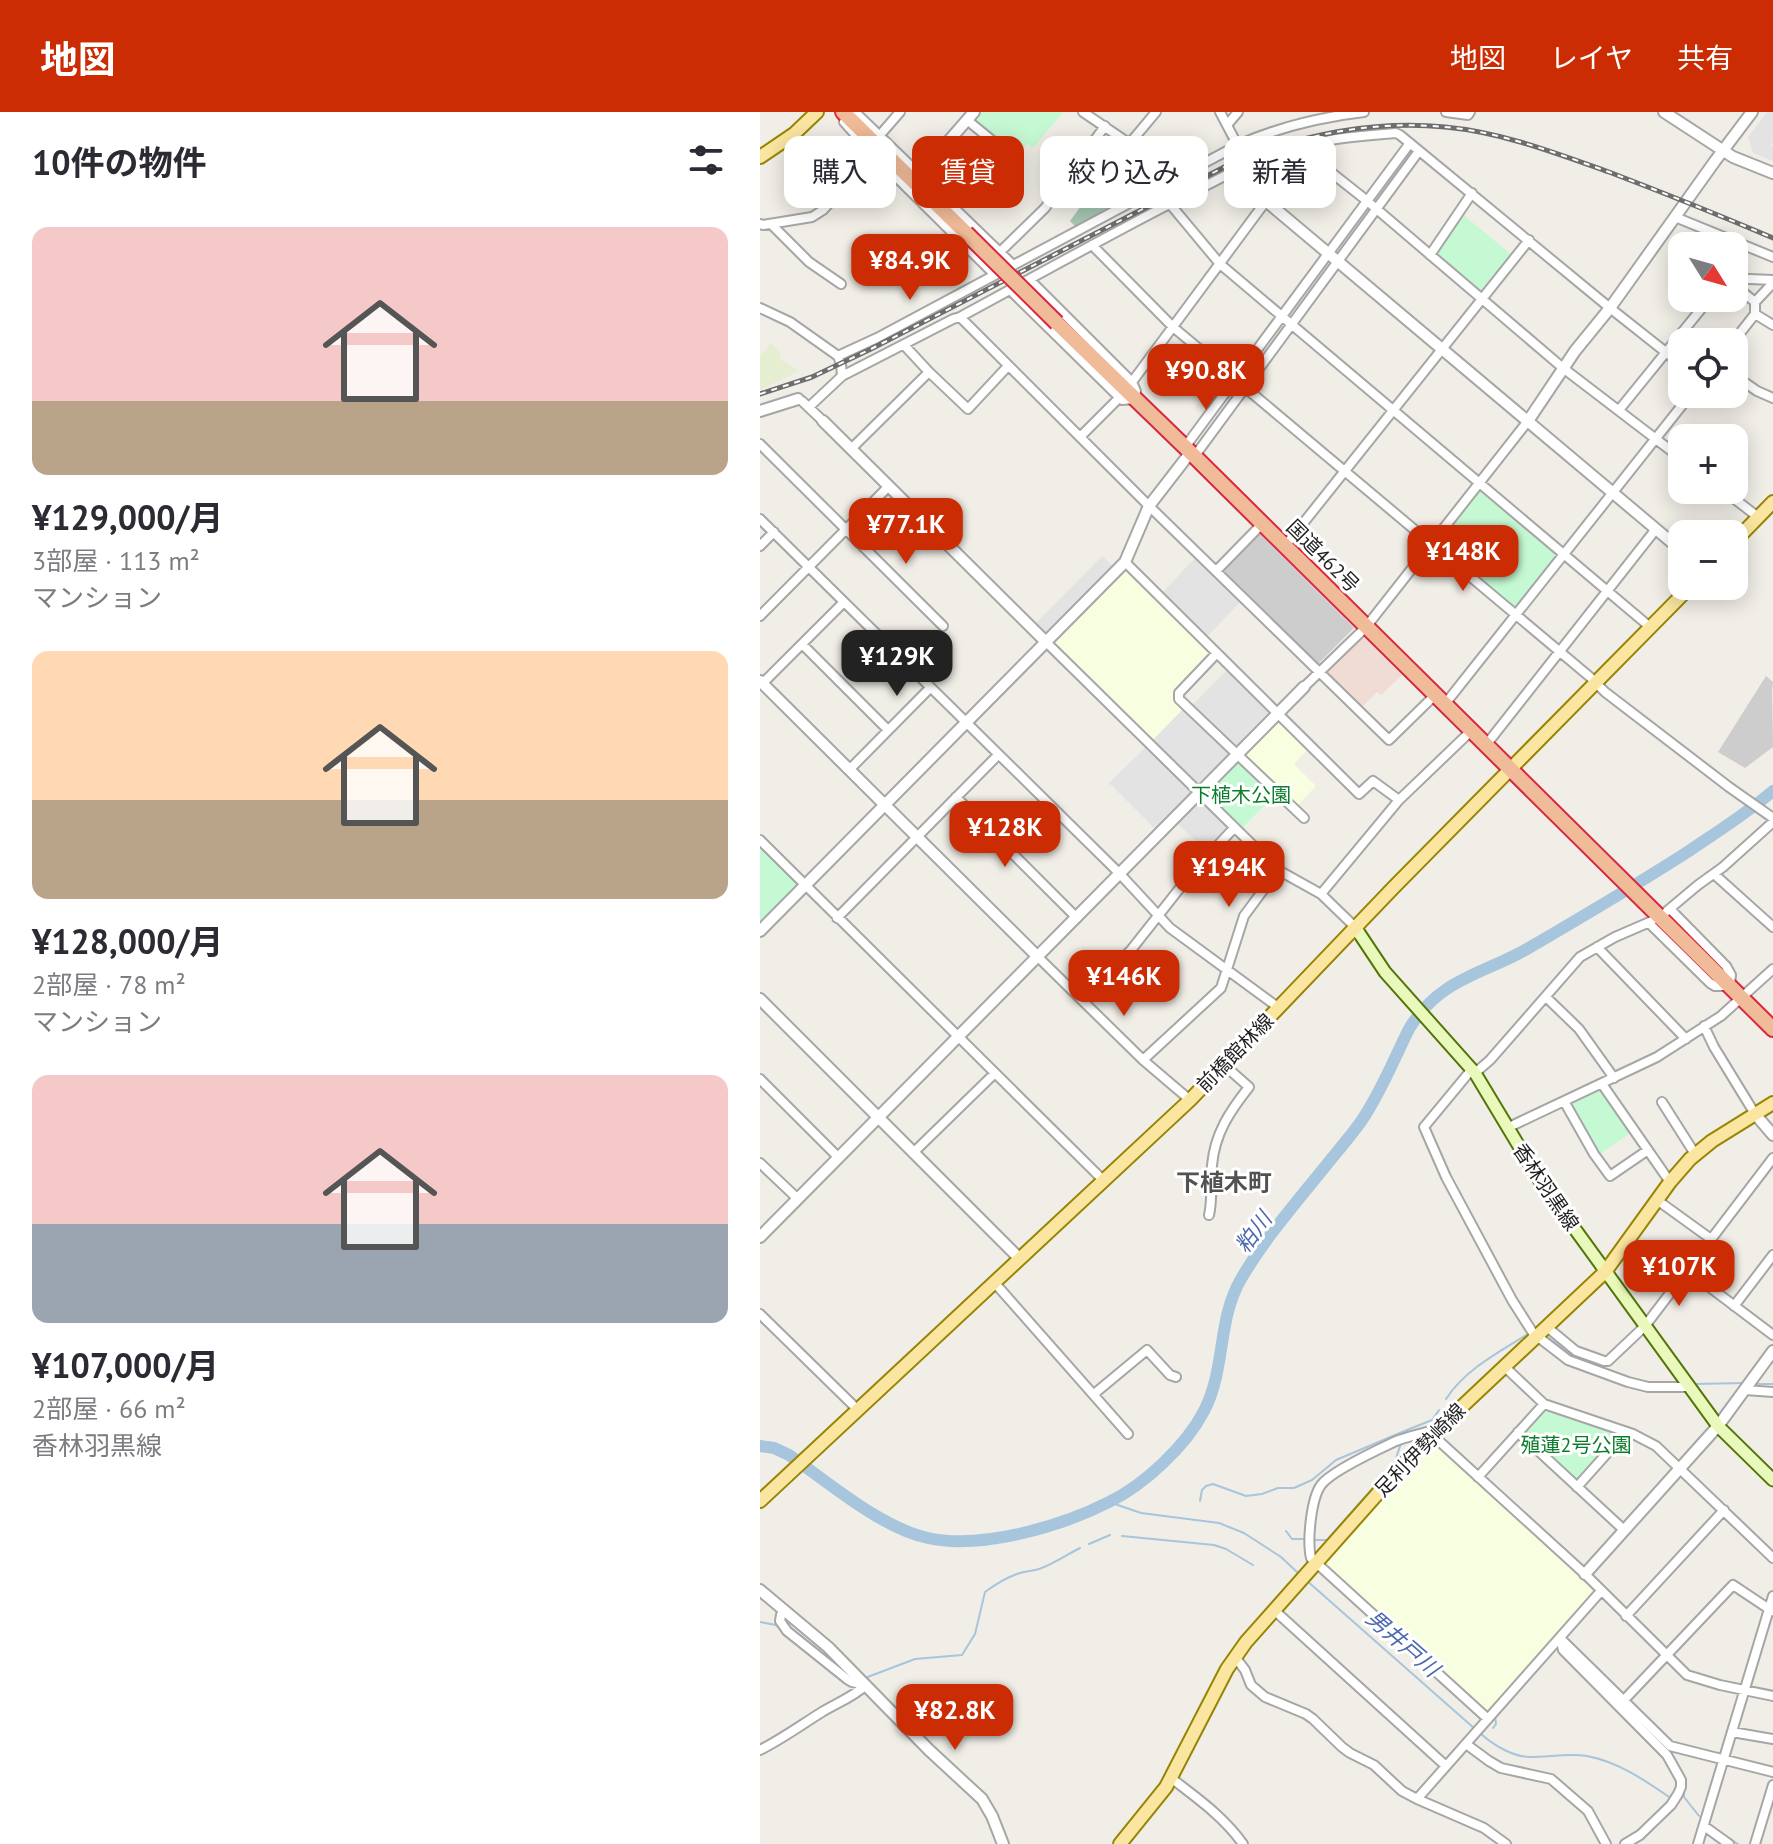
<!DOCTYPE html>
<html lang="ja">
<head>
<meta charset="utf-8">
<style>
	:root { --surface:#fff; --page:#f2f2f3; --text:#2b2b33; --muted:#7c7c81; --accent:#cb2c03 }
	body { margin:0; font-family:"PT Sans","Noto Sans JP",sans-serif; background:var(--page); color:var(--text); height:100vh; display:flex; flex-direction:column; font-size:30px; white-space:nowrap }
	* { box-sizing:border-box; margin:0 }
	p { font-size:26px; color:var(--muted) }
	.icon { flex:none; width:44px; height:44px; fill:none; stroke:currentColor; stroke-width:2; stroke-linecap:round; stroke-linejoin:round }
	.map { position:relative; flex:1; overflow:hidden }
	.side { display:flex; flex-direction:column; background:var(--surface); width:760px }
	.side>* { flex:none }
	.hud { position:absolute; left:24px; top:24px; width:760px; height:72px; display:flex; gap:16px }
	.needle { width:52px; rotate:127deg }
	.tools { position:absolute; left:908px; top:120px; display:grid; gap:16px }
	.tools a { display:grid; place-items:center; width:80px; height:80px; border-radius:16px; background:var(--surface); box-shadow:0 4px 20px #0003; font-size:40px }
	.price { position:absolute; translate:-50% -68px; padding:0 18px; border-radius:16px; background:var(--accent); color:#fff; font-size:26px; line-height:52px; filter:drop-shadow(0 2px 4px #0008) }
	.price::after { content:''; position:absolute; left:50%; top:48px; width:24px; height:18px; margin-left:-12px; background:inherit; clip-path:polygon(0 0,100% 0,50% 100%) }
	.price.selected { background:#222; color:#fff }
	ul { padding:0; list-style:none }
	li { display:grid; align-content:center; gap:16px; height:424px; padding:0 32px }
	li span { display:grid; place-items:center; height:248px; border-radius:16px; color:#555 }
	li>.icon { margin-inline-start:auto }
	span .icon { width:144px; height:144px; fill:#fffc; stroke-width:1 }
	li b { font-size:34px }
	h2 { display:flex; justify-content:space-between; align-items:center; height:96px; padding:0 32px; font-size:34px }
	.chip { padding:0 28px; border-radius:16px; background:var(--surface); box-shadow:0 4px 20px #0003; font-size:28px; line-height:72px }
	.chip.selected { background:var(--accent); color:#fff }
	header { display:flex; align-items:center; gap:48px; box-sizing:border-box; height:112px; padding:0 40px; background:var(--accent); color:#fff }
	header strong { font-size:38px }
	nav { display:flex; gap:44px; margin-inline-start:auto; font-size:28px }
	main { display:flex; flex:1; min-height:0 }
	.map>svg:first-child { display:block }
</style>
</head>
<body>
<header>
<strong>地図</strong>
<nav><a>地図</a><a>レイヤ</a><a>共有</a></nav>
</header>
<main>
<section class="side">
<h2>10件の物件<svg class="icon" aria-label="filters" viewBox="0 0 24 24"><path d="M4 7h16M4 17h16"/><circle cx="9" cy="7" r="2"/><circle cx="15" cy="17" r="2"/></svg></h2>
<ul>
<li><span style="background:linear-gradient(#f6c9c9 70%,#b9a48a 0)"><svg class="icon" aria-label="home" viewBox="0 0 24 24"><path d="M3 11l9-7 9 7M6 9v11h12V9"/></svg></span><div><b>¥129,000/月</b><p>3部屋 · 113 m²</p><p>マンション</p></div></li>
<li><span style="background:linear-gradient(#ffd9b3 60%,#b9a48a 0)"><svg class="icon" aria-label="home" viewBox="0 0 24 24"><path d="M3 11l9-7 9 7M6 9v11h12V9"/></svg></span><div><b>¥128,000/月</b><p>2部屋 · 78 m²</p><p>マンション</p></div></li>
<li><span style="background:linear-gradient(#f6c9c9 60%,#9aa5b1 0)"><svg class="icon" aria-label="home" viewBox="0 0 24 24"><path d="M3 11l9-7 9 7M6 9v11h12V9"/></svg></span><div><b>¥107,000/月</b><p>2部屋 · 66 m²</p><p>香林羽黒線</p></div></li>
</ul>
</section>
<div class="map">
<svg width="1013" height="1732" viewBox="0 0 1013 1732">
	<rect width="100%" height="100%" fill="#f0eee6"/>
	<!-- commercial -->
	<path fill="#f0dcd5" d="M 602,523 L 642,563 L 621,583 L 617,580 L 600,597 L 565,563 L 566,559 Z"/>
	<!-- education -->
	<path fill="#f8fee0" d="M 370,458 L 453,541 L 417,581 L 425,595 L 391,630 L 295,534 L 295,530 L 366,459 Z
		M 521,608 L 549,636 L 534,652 L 556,674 L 536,695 L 484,644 Z
		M 671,1332 L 675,1332 L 817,1458 L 817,1462 L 834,1480 L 834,1485 L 730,1600 L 727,1601 L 565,1454 L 566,1450 Z"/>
	<!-- religious -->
	<path fill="#cdcdcd" d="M 498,420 L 594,516 L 557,553 L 462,461 L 462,456 Z
		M 1006,564 L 1013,570 L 1012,579 L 1013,635 L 985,656 L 958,640 Z"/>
	<!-- farmland -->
	<path fill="#e6eed1" d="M 11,231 L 21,242 L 19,246 L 39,259 L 0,278 L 0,245 Z"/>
	<!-- cemetery -->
	<path fill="#a7c8b3" d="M 334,35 L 369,57 L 360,72 L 377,82 L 316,115 L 310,109 L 321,94 L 301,78 Z"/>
	<!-- park -->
	<path fill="#c4f9d3" d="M 219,0 L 303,0 L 273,36 L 267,32 L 261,39 L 247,27 L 242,32 L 214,9 L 213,6 Z
		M 701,101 L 752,143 L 724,180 L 720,180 L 675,143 Z
		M 722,378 L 796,441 L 797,445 L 758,495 L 755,496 L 679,435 L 678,430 L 718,379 Z
		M 479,649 L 515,683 L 480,718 L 447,682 Z
		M 0,735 L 36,770 L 36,774 L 0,810 Z
		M 838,978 L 843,979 L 872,1020 L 837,1044 L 810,994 L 811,990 Z
		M 786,1296 L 857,1320 L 859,1325 L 820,1368 L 816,1369 L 765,1322 L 765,1318 Z"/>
	<!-- parking -->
	<path fill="#e3e3e3" d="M 1007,0 L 1013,0 L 1013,30 L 1011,33 L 1013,35 L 1013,49 L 993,41 L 988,25 Z
		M 342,444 L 353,454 L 286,522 L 275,512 Z
		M 436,445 L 481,489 L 446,526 L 401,482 Z
		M 468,557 L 512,599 L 475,636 L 431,594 Z
		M 425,595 L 471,641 L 439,673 L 391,630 Z
		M 386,635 L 432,680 L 395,717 L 349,671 Z
		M 440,685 L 471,715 L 447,740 L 416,710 Z"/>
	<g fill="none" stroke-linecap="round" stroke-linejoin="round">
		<!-- stream -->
		<path stroke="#a7c5dc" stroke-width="2" d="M 786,1224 L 813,1244 L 842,1256
			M 860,1263 L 876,1268
			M 934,1272 L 984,1271
			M 994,1272 L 1013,1272
			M 686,1287 C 705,1257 741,1239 771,1220
			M 647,1318 L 672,1308 L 679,1298
			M 440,1389 L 442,1378 L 446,1374 L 453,1372 L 486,1384 L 502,1382 L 518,1376 L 534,1376 L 552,1368 L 576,1348 L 647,1318
			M 349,1390 L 381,1401 L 459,1411 L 484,1421 L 521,1445 L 538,1461
			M 526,1419 L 532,1427 L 547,1427
			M 362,1424 L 454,1433 L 466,1437 L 493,1453
			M 554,1428 L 567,1428 L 634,1352 L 641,1331
			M 329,1432 L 350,1423
			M 546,1468 L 715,1617
			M 0,1510 L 21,1514
			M 27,1515 L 38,1523
			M 68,1547 L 85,1560
			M 105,1566 L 155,1547 L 202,1543 L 215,1522 L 225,1480 C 236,1472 247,1465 260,1461 C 266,1459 273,1459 279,1457 C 294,1452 306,1443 320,1436
			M 733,1616 L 736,1612 L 735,1604 L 796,1536
			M 720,1621 C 733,1633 753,1645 770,1645 C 790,1645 808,1641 827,1644 C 859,1650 886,1669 912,1687
			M 924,1676 L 924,1685 L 939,1704
			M 955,1717 L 978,1732"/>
		<!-- river -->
		<path stroke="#a7c5dc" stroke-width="12" d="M 0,1334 L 14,1336 L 29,1343 C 68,1370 121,1416 168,1426 C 221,1438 302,1414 349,1390 C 384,1373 426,1334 444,1299 C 466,1257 457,1208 481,1167 C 506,1124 541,1085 572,1046 C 582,1034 593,1021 602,1008 C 621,980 634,947 649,917 C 679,867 721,863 767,837 C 822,805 876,773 929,739 C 957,720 987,701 1013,679"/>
		<!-- minor casing -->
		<g stroke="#a6a6a6" stroke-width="12">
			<path id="minor" d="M 95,0 L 253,153
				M 323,0 L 417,64
				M 460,0 L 490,57
				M 686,0 L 708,3 L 710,0
				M 207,8 L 240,35
				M 84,10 L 113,42 L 235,163
				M 467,13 L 478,0
				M 120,23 L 140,0
				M 370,31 L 396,0
				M 539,35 L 606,88 L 803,256 L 922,347
				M 410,92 L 460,152 L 890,515
				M 915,105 L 1013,145
				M 0,112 L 3,113 L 52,105 L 63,98 L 113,42
				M 11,112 L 49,150 L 81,172
				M 332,133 L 413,215 L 830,565 L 845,580 L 969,675 L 1013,706
				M 240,140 L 285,96 L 345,14
				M 670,143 L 712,81
				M 989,167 L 1013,168
				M 974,173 L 995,190
				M 250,178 L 362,288 L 375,287 L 376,279 L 372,270 L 270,168
				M 0,196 L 30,210 L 78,244 L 81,252 L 82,264
				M 995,202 L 1013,213
				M 200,205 L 389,394 L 629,628 L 675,583
				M 973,230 L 995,202 L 995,190 L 1013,171
				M 144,233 L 169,260 L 208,297 L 248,254
				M 78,244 L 117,226 L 478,33 C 519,15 560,5 604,0
				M 974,263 L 997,279 L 1013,286
				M 372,270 L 506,89
				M 38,287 L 42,289 L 63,309
				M 49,295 L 82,264 L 193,207 L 200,205 C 276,164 350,122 427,83 C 456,69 485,52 515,41 C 554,28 595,24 636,21 L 640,23 L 850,196 L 922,253
				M 859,298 L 950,186
				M 320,325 L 360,285
				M 0,332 L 183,514
				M 425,335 L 650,31
				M 91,337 L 169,260
				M 434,345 L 659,39
				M 963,378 L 998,405
				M 0,407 L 360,762 L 410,816 L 519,896
				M 0,434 L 14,420
				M 525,434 L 769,128
				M 365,450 L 599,682 L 613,669 L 639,688
				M 456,459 L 502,412
				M 0,504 L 129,374
				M 286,530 L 518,758 L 561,782 L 595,815
				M 42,532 L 128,618
				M 457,541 L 419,581 L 419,587 L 544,706
				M 3,571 L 84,490
				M 544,575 L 606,515 L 768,309
				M 685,592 L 931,282
				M 726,633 L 896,417
				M 90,657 L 170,576
				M 196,685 L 317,806
				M 0,728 L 344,1069
				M 954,762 L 1013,815
				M 561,782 L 639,688 L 711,619
				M 907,799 L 938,773 L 963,755 L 1013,710
				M 77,806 L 238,643
				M 889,811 L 950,871 L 955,874 L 970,874 L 971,863 L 966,854 L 910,797
				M 837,835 L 926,927
				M 278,845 L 383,948 L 430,988
				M 786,885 L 819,917 L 854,966
				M 321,887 L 371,838 L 431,762 L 474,716
				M 944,914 L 954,935 L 995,1002
				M 383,948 L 461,876 L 484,804 L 518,758
				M 712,957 L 664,1015 L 686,1065 L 752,1188 L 773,1221 L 808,1248 L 868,1270 L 888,1275 L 930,1275
				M 715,961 L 730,948 L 820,845 L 855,825 L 892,809
				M 0,967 L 79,1046
				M 842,972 L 910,1070
				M 804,989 L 834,1042 L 850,1064 L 888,1038
				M 902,990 L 935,1042
				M 747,1016 L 897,945 L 961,904 L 1013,857
				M 153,1041 L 234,962
				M 0,1051 L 38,1087
				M 897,1088 L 951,1127
				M 449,1103 C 453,1086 450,1070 452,1053 C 455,1021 470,999 489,975 L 464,953
				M 927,1158 L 1013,1223
				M 234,1170 L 368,1322
				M 974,1194 L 1013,1143
				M 0,1202 L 97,1297
				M 787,1215 L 816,1239 L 844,1249 L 848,1249 L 885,1214 L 1013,1046
				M 745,1255 L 784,1292 L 873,1322 L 896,1334 L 1013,1446
				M 985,1278 L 1013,1280
				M 334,1282 L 387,1238 L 410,1263 L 416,1265
				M 758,1320 L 864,1418
				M 718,1365 L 784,1292
				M 817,1375 L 866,1320
				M 25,1498 L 21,1503 L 20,1509 L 27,1519 L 87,1567 L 92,1570 L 106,1573
				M 514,1498 L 686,1654
				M 866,1504 L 964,1398
				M 800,1526 L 803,1538 L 907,1643 L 921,1668 L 921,1675 L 918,1682 L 911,1693 L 880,1723 L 865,1732
				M 801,1527 L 910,1634 L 1013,1660
				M 475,1545 L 485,1558 L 491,1573 L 505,1585 L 546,1602 L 553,1607 L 582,1635 L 590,1641 L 614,1653 L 642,1679 L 657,1687 L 724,1716 L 746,1732
				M 864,1588 L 973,1473 L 1012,1499
				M 728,1607 L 551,1446 C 547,1429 551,1387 561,1373 C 571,1359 619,1337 636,1329 C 646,1325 656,1323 666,1320 L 679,1329 L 825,1462 L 927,1563 L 960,1573 L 1013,1584
				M 972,1620 L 1013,1627
				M 706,1632 L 729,1649 L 741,1656 L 791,1667 L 828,1699 L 846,1732
				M 0,1638 C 22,1627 41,1613 62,1600 C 77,1591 93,1585 106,1573
				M 411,1666 C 437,1686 464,1705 483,1732
				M 657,1687 L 841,1479
				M 944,1714 L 969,1732
				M 938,1732 L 1013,1484
				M 995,1732 L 1013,1673"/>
		</g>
		<!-- tertiary casing -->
		<g stroke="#a6a6a6" stroke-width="14">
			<path id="tertiary" d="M 904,0 L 973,45 L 1013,61
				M 492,61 L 506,89 L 922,439
				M 160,62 L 214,0
				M 0,299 L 38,287
				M 63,309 L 286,530
				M 768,309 L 815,239 L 850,196 L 955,49 L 992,0
				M 0,569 L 278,845
				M 0,819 L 365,450 L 389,394 L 430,341
				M 0,887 L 259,1146
				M 995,1002 L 1013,1023
				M 0,1125 L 544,575
				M 825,1462 L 958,1314 L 1013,1239
				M 0,1478 L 68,1535 L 169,1638 L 222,1687 L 232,1704 L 243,1732"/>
		</g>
		<!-- secondary casing -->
		<g stroke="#537507" stroke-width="15">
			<path id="secondary" d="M 595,815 L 625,860 L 715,961 L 780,1069 L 958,1314 L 1013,1368"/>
		</g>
		<!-- primary casing -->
		<g stroke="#988403" stroke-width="16">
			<path id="primary" d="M 0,45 L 34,22 L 57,0
				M 974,430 L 1013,390
				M 0,1389 L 430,988 L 634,775 L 931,474
				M 360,1732 L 406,1675 L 467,1557 L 486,1530 L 659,1335 L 845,1160 L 910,1070 L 930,1047 L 952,1029 L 1013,991"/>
		</g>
		<!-- trunk casing -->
		<g stroke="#d82841" stroke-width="18">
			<path id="trunk" d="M 83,0 L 206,121
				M 297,211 L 425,335 L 1013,917"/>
		</g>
		<!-- minor -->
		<use href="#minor" stroke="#fff" stroke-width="8"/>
		<!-- tertiary -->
		<use href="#tertiary" stroke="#fff" stroke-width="10"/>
		<!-- secondary -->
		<use href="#secondary" stroke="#e9f9bb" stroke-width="11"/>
		<!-- primary -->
		<use href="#primary" stroke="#fae6a0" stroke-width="12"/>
		<!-- trunk -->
		<use href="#trunk" stroke="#f0bb98" stroke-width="14"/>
		<!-- rail casing -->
		<g stroke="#6d6d6d" stroke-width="5">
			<path id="rail" d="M 0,282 L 52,265 L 111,237 L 476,49 C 542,23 613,8 685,15 C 741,20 796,41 849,60 C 904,81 959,103 1013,126"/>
		</g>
		<!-- rail -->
		<use href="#rail" stroke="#fff" stroke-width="2" stroke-dasharray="6" stroke-linecap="butt"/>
		<!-- trunk-bridge casing -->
		<g stroke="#d82841" stroke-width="18" stroke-linecap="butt">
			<path id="trunk-bridge" d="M 206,121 L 297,211"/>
		</g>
		<!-- trunk-bridge -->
		<use href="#trunk-bridge" stroke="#f0bb98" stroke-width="14"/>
	</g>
	<g text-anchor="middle" stroke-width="6" stroke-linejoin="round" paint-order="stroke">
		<!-- street labels -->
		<g font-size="20" fill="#1f1f1f" stroke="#fff">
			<text transform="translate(563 444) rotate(45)" y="7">国道462号</text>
			<text transform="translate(475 941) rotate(-46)" y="7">前橋館林線</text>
			<text transform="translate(786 1075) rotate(56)" y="7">香林羽黒線</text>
			<text transform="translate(660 1338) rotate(-46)" y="7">足利伊勢崎線</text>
		</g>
		<!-- park labels -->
		<g font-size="20" fill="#0d7d2d" stroke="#fff">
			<text x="481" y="690">下植木公園</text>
			<text x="816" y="1340">殖蓮2号公園</text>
		</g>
		<!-- water labels -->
		<g font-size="22" font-style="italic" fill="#4d69ae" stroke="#fff">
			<text transform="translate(493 1120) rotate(-53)" y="8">粕川</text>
			<text transform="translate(643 1531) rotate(41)" y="8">男井戸川</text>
		</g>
		<!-- quarter labels -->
		<g font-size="24" font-weight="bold" fill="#525252" stroke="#fff">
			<text x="464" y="1079">下植木町</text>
		</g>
	</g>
</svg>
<div class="tools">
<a><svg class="needle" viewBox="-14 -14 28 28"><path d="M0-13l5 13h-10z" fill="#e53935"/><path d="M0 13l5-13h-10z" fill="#7c7c81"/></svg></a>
<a><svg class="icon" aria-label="locate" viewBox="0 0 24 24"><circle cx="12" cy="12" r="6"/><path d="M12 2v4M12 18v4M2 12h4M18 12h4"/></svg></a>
<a>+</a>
<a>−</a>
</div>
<b class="price" style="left:150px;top:190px">¥84.9K</b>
<b class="price" style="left:446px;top:300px">¥90.8K</b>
<b class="price" style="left:146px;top:454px">¥77.1K</b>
<b class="price" style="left:703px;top:481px">¥148K</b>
<b class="price selected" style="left:137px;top:586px">¥129K</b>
<b class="price" style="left:245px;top:757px">¥128K</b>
<b class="price" style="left:469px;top:797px">¥194K</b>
<b class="price" style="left:364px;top:906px">¥146K</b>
<b class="price" style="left:919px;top:1196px">¥107K</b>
<b class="price" style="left:195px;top:1640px">¥82.8K</b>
<div class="hud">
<a class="chip">購入</a>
<a class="chip selected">賃貸</a>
<a class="chip">絞り込み</a>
<a class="chip">新着</a>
</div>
</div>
</main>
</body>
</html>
